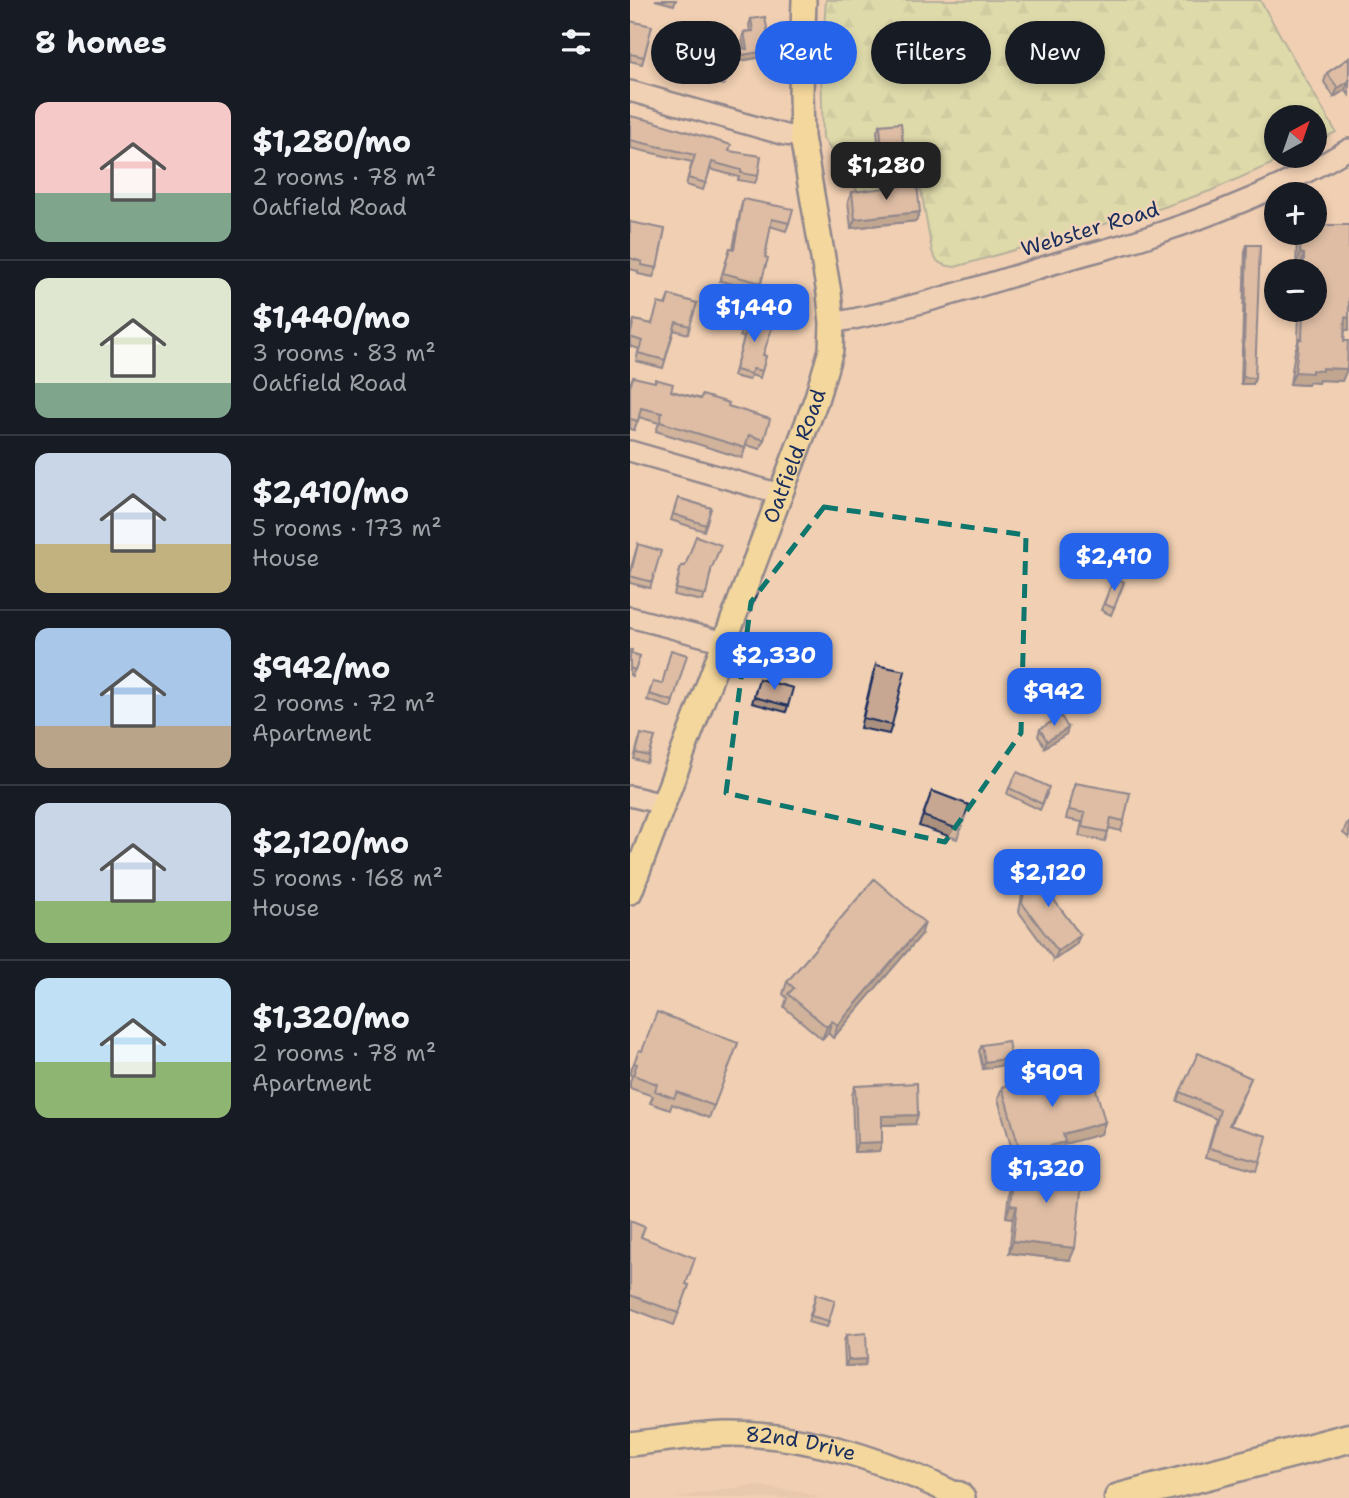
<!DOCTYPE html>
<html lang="en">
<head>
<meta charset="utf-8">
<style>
	:root { --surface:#171b24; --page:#20242c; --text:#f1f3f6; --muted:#9ea1a6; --line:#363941; --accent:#2563eb }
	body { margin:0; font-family:"Shantell Sans",sans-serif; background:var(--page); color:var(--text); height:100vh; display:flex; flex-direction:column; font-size:26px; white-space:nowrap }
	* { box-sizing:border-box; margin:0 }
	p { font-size:23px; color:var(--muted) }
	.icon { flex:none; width:38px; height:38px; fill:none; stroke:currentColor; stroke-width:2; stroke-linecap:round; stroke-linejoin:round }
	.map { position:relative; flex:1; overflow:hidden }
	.panel { display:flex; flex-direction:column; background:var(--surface); width:630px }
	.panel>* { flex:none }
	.guide { position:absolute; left:21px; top:21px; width:592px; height:63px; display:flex; gap:14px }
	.needle { width:46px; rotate:40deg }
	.controls { position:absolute; left:634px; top:105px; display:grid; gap:14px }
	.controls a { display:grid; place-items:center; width:63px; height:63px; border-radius:50%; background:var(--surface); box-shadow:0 4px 10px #0003; font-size:35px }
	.price { position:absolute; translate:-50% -60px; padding:0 16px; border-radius:14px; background:var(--accent); color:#fff; font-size:23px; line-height:46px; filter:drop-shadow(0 2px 4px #0008) }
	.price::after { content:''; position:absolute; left:50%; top:42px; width:21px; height:16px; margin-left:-10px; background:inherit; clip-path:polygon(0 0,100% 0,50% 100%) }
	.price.on { background:#222; color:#fff }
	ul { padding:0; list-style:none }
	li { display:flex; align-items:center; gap:21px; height:175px; padding:0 35px }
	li+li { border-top:2px solid var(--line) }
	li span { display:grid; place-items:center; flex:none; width:196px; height:140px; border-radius:14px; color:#555 }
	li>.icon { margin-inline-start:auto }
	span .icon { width:84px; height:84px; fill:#fffc; stroke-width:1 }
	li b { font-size:30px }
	h2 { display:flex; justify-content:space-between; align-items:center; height:84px; padding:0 35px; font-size:30px }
	.chip { padding:0 24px; border-radius:32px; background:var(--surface); box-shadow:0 4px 10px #0003; font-size:24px; line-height:63px }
	.chip.on { background:var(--accent); color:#fff }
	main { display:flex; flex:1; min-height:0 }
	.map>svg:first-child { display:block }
</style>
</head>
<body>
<main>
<section class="panel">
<h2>8 homes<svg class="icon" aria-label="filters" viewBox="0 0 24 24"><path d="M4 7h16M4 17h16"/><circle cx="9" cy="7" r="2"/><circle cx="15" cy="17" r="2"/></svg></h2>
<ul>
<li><span style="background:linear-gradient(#f6c9c9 65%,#7fa58c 0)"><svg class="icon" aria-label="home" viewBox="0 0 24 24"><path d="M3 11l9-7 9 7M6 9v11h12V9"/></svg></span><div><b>$1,280/mo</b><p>2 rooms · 78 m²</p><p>Oatfield Road</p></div></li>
<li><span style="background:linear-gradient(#dfe7d0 75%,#7fa58c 0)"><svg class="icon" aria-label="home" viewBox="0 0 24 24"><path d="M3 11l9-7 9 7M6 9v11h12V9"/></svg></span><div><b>$1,440/mo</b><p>3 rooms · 83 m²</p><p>Oatfield Road</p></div></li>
<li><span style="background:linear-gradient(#c9d6e8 65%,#c2b280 0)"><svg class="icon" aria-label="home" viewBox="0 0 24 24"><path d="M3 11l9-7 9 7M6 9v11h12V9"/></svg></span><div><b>$2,410/mo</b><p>5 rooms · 173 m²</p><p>House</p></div></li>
<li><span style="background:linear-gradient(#a9c7e8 70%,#b9a48a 0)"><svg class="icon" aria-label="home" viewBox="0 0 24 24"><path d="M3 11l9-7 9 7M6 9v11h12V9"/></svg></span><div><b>$942/mo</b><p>2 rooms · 72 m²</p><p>Apartment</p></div></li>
<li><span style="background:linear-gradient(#c9d6e8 70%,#8fb573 0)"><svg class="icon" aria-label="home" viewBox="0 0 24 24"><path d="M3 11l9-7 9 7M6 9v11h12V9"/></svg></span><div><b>$2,120/mo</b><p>5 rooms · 168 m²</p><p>House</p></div></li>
<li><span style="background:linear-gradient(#bfe0f5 60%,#8fb573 0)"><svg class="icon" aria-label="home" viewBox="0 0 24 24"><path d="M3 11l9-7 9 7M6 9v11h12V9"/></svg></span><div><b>$1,320/mo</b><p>2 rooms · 78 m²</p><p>Apartment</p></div></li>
</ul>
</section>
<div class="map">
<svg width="719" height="1498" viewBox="0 0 719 1498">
	<defs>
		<pattern id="forest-firs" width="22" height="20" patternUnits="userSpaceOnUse" patternTransform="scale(1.75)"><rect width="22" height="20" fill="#c7e69f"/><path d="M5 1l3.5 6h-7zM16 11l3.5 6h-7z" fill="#aac68b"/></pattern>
	</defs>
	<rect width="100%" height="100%" fill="#f0cfb2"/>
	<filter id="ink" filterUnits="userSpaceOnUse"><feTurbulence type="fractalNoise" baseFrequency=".0143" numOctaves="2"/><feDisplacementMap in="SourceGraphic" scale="14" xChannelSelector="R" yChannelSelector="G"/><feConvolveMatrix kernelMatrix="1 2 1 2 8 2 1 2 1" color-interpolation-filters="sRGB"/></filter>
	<g filter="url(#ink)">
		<!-- built -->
		<path fill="#e0c0a7" d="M 123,1485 L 170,1492 L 194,1498 L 41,1498 Z"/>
		<!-- forest -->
		<path fill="url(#forest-firs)" stroke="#718a7e" stroke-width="2" d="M 196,0 L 630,0 L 706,132 L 684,143 L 684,117 L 646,117 L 646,156 L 659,156 L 580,191 L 531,208 L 325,267 C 312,265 306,264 302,251 L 291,190 L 227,191 L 193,138 L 191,69 Z"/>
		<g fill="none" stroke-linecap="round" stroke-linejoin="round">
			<!-- minor casing -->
			<g stroke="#1b2f5e" stroke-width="24">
				<path id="minor" d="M 0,91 L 155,135 L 172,137
					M 202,323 C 277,310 351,286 423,264 C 455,254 488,247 520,236 C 588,214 658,185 719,149
					M 0,451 L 150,494
					M 0,617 L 94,642
					M 0,796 L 33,804"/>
			</g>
			<!-- major casing -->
			<g stroke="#1b2f5e" stroke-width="28">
				<g id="major">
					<path id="s1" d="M 0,892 L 186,400 L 201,350 L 202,323 L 199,293 L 172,137 L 171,93 L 174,0"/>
					<path id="s2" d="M 0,1444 C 32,1440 64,1435 96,1434 C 180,1433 259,1462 333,1498"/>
				</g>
			</g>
			<!-- highway casing -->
			<g stroke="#1b2f5e" stroke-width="33">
				<path id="highway" d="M 328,1496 L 329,1498
					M 489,1498 L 719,1438"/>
			</g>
			<!-- minor -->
			<use href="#minor" stroke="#f1d3b7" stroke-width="19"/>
			<!-- major -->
			<use href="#major" stroke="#f9e181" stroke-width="23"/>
			<!-- highway -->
			<use href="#highway" stroke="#f9e181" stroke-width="28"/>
		</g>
		<!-- wall -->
		<path fill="#ab907e" stroke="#1b2f5e" stroke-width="2" d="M 25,0 L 46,0 L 44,5 Z
			M 121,19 L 138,56 L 99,63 L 97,79 L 94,85 L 73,82 L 73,79 L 34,69 L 44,34 L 75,42 L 114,49 L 112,38 L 114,32 L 120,31 L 119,25 Z
			M 0,21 L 14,57 L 12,64 L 0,61 Z
			M 719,58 L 719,95 L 715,90 L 704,97 L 694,82 L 697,73 Z
			M 0,116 L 99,151 L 128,176 L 125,183 L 108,180 L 109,177 L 80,169 L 73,190 L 56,185 L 62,162 L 0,148 Z
			M 250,125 L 273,169 L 251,171 L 247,131 Z
			M 222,192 L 290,212 L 286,221 L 221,228 L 218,201 Z
			M 113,199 L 159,223 L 156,231 L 140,226 L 131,283 L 129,290 L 90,281 L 100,248 L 103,249 L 111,207 Z
			M 0,222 L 27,268 L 23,277 L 8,274 L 8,271 L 0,269 Z
			M 719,225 L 719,330 L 715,330 L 714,341 L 717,369 L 712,381 L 689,380 L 688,383 L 679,382 L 678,385 L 660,384 L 665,351 L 668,342 L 669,310 L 684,310 L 684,271 L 670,271 L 670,266 L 666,266 L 667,237 L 668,233 L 684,233 Z
			M 617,245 L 625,378 L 623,384 L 611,384 L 615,251 Z
			M 39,295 L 60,326 L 58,334 L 44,330 L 33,368 L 6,361 L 9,349 L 0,346 L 0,333 L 4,320 L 21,324 L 35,305 Z
			M 117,313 L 133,355 L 136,356 L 130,378 L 121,375 L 119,380 L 103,376 L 114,338 L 110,336 Z
			M 3,377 L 41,391 L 98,406 L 134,440 L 130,449 L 116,445 L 112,458 L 26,431 L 29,423 L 9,417 L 4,430 L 0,429 L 0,383 Z
			M 48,498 L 81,508 L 74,531 L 41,520 Z
			M 8,544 L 22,582 L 20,588 L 0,583 L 0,571 Z
			M 51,566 L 81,571 L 73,601 L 44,595 Z
			M 484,578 L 494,582 L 481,615 L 471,610 Z
			M 0,650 L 1,653 L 10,656 L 2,676 L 0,675 Z
			M 246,665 L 262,725 L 259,734 L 230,728 L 243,674 Z
			M 129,679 L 158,706 L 156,712 L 122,703 Z
			M 23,682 L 43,701 L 41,708 L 17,700 Z
			M 438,728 L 436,734 L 415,747 L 408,736 L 410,729 Z
			M 25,737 L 17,763 L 4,759 L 9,740 Z
			M 445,783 L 494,821 L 491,831 L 479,828 L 475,841 L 449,836 L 452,822 L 436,819 L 442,792 Z
			M 379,788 L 417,794 L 410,810 L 377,794 Z
			M 302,791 L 339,805 L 327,839 L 289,826 Z
			M 719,821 L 719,838 L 713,833 L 717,823 Z
			M 399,869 L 421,896 L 450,935 L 446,944 L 424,960 L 389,912 L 395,878 Z
			M 291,935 L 203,1038 L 198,1033 L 192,1039 L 154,1007 L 157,998 L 153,994 L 157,982 Z
			M 108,1043 L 79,1118 L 42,1104 L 40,1110 L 20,1103 L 23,1096 L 0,1088 L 0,1082 L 2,1076 L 0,1075 L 0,1072 L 4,1063 L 12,1051 Z
			M 352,1045 L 381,1058 L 379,1064 L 353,1069 L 349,1051 Z
			M 621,1078 L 600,1126 L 630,1162 L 627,1171 L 576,1157 L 586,1119 L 547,1101 L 550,1092 Z
			M 418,1083 L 475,1122 L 471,1134 L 434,1144 L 430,1154 L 391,1165 L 440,1260 L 379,1253 L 383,1218 L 376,1217 L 381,1176 L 386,1164 L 368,1099 L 372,1087 Z
			M 225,1086 L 285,1124 L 252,1125 L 249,1151 L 224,1152 L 222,1095 Z
			M 0,1221 L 11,1237 L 56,1284 L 59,1285 L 44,1325 L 0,1308 Z
			M 186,1294 L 199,1321 L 197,1327 L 178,1322 Z
			M 216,1335 L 235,1365 L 215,1366 L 214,1341 Z"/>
		<!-- shaded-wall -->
		<path fill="#8b7566" stroke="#1b2f5e" stroke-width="2" d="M 141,50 L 138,56 L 98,63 L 100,57 Z
			M 719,81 L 715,90 L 704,97 L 708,88 Z
			M 275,163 L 273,169 L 251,171 L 253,165 Z
			M 290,212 L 286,221 L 221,228 L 225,219 Z
			M 670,253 L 674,254 L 670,266 L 666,266 Z
			M 715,317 L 719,318 L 719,330 L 711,330 Z
			M 692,368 L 717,369 L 712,381 L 689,380 L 688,383 L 679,382 L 678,385 L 660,384 L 665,372 L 682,370 Z
			M 613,377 L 625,378 L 623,384 L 611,384 Z
			M 438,728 L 436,734 L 415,747 L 417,741 Z
			M 295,923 L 291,935 L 203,1038 L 208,1025 Z
			M 450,935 L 446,944 L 424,960 L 428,951 Z
			M 202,1021 L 198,1033 L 192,1039 L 197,1027 Z
			M 381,1058 L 379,1064 L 353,1069 L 355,1062 Z
			M 288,1115 L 285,1124 L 248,1125 L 252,1116 Z
			M 475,1122 L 471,1134 L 434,1144 L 430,1154 L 386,1166 L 391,1154 L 433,1134 Z
			M 252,1142 L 249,1151 L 224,1152 L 227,1143 Z
			M 380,1205 L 387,1206 L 383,1218 L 376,1217 Z
			M 383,1241 L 445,1248 L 440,1260 L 379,1253 Z
			M 237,1359 L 235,1365 L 215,1366 L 218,1360 Z"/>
		<!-- building -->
		<path fill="#c7a792" stroke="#1b2f5e" stroke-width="2" d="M 135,17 L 141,50 L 100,57 L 97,79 L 75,75 L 76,73 L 36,63 L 44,34 L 75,42 L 117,49 L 114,32 L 123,31 L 121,19 Z
			M 0,21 L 22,26 L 14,57 L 0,54 Z
			M 719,58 L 719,81 L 708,88 L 697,73 Z
			M 0,116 L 22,121 L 101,145 L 99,151 L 131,156 L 128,176 L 111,173 L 111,170 L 82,162 L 76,183 L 58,178 L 65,155 L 0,140 Z
			M 271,123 L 275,163 L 253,165 L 250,125 Z
			M 287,184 L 290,212 L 225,219 L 222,192 Z
			M 113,199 L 163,209 L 159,223 L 142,219 L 135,257 L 138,258 L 131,283 L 93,273 L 100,248 L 104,249 Z
			M 0,222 L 35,229 L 27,268 L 11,265 L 12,262 L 0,258 Z
			M 684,225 L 719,225 L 719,318 L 715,317 L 714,341 L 718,341 L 717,369 L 692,368 L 692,371 L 682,370 L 682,373 L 665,372 L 669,339 L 672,339 L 673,310 L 684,310 L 684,271 L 674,271 L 674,254 L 670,253 L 671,233 L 684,233 Z
			M 617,245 L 630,245 L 625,378 L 613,377 Z
			M 39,295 L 67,303 L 60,326 L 46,322 L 35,360 L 8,353 L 12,341 L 0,337 L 4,320 L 22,324 L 28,303 L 36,305 Z
			M 117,313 L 144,322 L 133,355 L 136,356 L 132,371 L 123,369 L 121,374 L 105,370 L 116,331 L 112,330 Z
			M 3,377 L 25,382 L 25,379 L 43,384 L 41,391 L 70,399 L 72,395 L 99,403 L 98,406 L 140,419 L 134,440 L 119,435 L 115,448 L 30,422 L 32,413 L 11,408 L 8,421 L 0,419 L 0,383 L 1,384 Z
			M 48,498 L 81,508 L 76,525 L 43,514 Z
			M 66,536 L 91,545 L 81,570 L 76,595 L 46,589 L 51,566 L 55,566 Z
			M 8,544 L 31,551 L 22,582 L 0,576 Z
			M 484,578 L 494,582 L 484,608 L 474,604 Z
			M 0,650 L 2,650 L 1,653 L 10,656 L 5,670 L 0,668 Z
			M 41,650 L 57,655 L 43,701 L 19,694 L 23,682 L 32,684 Z
			M 246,665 L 275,671 L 262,725 L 233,718 Z
			M 129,679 L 163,688 L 158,706 L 124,697 Z
			M 431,716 L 438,728 L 417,741 L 410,729 Z
			M 11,734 L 25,737 L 19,756 L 6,753 Z
			M 387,772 L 419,787 L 412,804 L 379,788 Z
			M 445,783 L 500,793 L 494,821 L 481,818 L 478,832 L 452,827 L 455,813 L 439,810 Z
			M 302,791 L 339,805 L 330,830 L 293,816 Z
			M 399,869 L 425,873 L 421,896 L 450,935 L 428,951 L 392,903 Z
			M 244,879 L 295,923 L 208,1025 L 202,1021 L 197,1027 L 158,994 L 164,988 L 157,982 Z
			M 27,1012 L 108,1043 L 84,1106 L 47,1092 L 44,1098 L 25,1091 L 27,1084 L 3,1075 L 7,1064 L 4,1063 L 9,1050 L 12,1051 Z
			M 378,1041 L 381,1058 L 355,1062 L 352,1045 Z
			M 568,1053 L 621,1078 L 599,1125 L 637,1136 L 630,1162 L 579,1148 L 590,1110 L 550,1092 Z
			M 461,1071 L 475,1122 L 433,1134 L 435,1142 L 391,1154 L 372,1087 L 416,1075 L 418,1083 Z
			M 287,1083 L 288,1115 L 252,1116 L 252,1142 L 227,1143 L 225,1086 Z
			M 385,1164 L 453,1172 L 445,1248 L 383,1241 L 387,1206 L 380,1205 Z
			M 0,1221 L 15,1227 L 11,1237 L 65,1258 L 56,1284 L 59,1285 L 49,1313 L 0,1295 Z
			M 186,1294 L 205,1300 L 199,1321 L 181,1316 Z
			M 236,1333 L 237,1359 L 218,1360 L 216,1335 Z"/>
	</g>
	<!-- marked area -->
	<path d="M0 0H719V1498H0ZM 194,507 L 396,535 L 391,733 L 315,842 L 96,793 L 121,602 Z" fill="#f0cfb2" fill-opacity=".55" fill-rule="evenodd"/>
	<path fill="none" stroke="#0f766e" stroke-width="5" stroke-dasharray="14 9" stroke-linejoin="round" d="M 194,507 L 396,535 L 391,733 L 315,842 L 96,793 L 121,602 Z"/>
	<g text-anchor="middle" stroke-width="5" stroke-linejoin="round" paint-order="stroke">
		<!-- street labels -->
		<g font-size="21" fill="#1b2f5e" stroke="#f1d3b7">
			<text transform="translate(460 229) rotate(-17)" y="7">Webster Road</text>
			<text dy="7" stroke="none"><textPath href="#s1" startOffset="466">Oatfield Road</textPath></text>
			<text dy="7" stroke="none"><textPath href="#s2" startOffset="172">82nd Drive</textPath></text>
		</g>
	</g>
</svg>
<div class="controls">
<a><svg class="needle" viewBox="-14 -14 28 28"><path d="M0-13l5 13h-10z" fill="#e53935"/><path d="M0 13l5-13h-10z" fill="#9ea1a6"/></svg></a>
<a>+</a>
<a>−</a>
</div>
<b class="price on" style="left:256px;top:202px">$1,280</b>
<b class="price" style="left:124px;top:344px">$1,440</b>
<b class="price" style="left:484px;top:593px">$2,410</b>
<b class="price" style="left:144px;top:692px">$2,330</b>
<b class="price" style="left:424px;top:728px">$942</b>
<b class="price" style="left:418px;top:909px">$2,120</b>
<b class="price" style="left:422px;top:1109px">$909</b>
<b class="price" style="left:416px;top:1205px">$1,320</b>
<div class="guide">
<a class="chip">Buy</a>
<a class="chip on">Rent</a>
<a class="chip">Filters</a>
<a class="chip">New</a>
</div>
</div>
</main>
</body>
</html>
